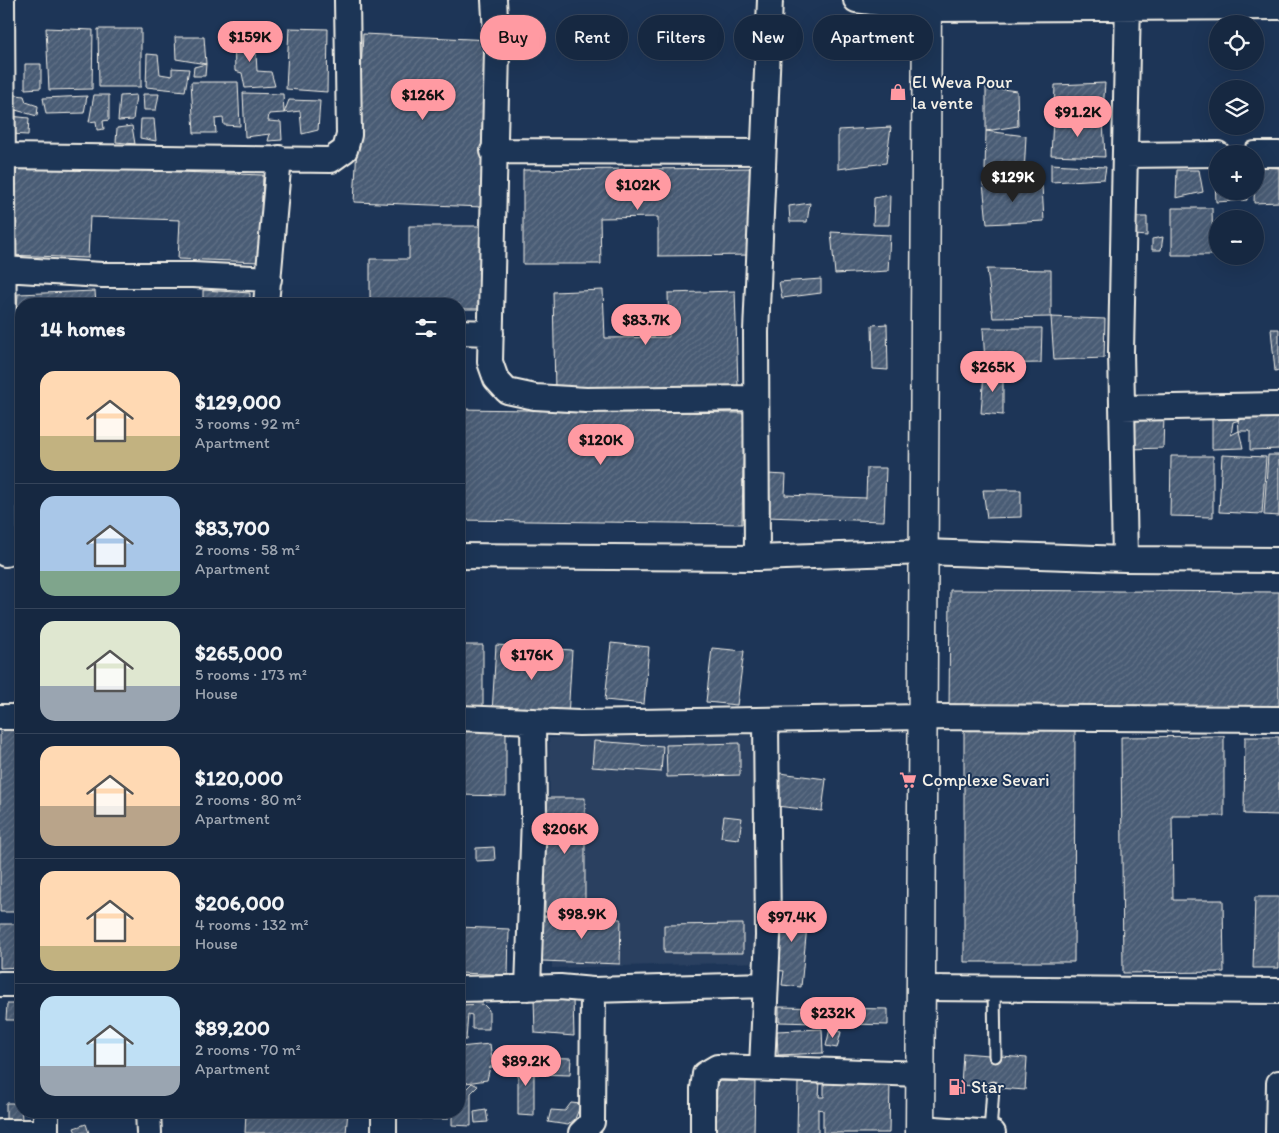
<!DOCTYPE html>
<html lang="en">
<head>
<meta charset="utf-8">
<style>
	:root { --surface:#162841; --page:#1f3048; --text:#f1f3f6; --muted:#9ea6b1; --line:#35445a; --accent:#ff9aa2 }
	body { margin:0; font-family:Itim,sans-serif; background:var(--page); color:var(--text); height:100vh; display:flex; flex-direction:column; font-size:19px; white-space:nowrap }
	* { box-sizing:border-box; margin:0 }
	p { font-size:16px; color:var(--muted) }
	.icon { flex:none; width:28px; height:28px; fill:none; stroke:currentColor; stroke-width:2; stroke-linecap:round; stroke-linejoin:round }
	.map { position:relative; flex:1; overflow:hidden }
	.sheet { position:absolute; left:15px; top:298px; width:450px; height:820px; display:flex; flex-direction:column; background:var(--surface); border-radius:20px; box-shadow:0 5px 20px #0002,0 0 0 1px var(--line) }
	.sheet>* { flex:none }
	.hud { position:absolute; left:480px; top:15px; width:475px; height:45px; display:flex; gap:10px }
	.fabs { position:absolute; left:1209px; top:15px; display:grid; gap:10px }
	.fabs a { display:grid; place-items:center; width:55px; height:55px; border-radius:50%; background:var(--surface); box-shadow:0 5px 20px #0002,0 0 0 1px var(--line); font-size:25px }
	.price { position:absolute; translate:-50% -42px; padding:0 11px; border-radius:18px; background:var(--accent); color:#111; font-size:16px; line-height:32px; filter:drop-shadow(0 1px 2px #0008) }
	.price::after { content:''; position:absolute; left:50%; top:30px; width:15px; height:11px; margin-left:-8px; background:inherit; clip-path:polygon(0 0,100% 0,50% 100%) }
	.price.selected { background:#222; color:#fff }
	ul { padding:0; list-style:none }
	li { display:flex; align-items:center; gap:15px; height:125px; padding:0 25px }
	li+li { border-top:1px solid var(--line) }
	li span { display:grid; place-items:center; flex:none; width:140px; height:100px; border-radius:15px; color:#555 }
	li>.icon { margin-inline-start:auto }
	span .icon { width:60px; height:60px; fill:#fffc; stroke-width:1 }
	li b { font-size:21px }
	h2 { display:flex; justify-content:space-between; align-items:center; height:60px; padding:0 25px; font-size:21px }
	.chip { padding:0 18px; border-radius:22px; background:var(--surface); box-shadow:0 5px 20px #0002,0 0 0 1px var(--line); font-size:18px; line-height:45px }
	.chip.selected { background:var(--accent); color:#111 }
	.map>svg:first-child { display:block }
</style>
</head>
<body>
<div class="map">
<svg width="1279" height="1133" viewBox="0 0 1279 1133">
	<defs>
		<pattern id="building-hatch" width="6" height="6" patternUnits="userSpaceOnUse" patternTransform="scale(1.25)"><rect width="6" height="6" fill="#485b74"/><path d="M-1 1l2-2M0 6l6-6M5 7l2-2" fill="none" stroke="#637388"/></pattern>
	</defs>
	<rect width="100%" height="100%" fill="#1d3557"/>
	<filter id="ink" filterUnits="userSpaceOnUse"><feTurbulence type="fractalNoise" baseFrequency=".02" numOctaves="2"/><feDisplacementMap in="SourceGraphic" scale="10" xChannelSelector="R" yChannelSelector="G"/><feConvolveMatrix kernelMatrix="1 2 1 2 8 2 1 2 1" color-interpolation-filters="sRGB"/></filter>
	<g filter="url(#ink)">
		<!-- built -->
		<path fill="#2a4060" d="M 757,735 L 761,962 L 552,968 L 549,738 Z"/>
		<!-- building -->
		<path fill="url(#building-hatch)" stroke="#f4f1e8" d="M 46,28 L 93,30 L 92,89 L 49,90 Z
			M 289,28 L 328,29 L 327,92 L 286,89 Z
			M 98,29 L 141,29 L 141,87 L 99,87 Z
			M 363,34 L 491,40 L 483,207 L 354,202 Z
			M 234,35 L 255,36 L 257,71 L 271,72 L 275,86 L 245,88 L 242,73 L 235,71 Z
			M 175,37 L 204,37 L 206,64 L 176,59 Z
			M 147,54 L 158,55 L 160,74 L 172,76 L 172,68 L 189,69 L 185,91 L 146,87 Z
			M 25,64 L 41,64 L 41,88 L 25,89 Z
			M 206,64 L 205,76 L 193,76 L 194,67 Z
			M 191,82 L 238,82 L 240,126 L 224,125 L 223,118 L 215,119 L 216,133 L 194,133 Z
			M 1105,83 L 1103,110 L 1054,115 L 1055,85 Z
			M 986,87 L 1017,91 L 1018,126 L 986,131 Z
			M 243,93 L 283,94 L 284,113 L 269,114 L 268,121 L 281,122 L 282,140 L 268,141 L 270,134 L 245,137 Z
			M 10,94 L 24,96 L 26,102 L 38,106 L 37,116 L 12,109 Z
			M 143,94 L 159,94 L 156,110 L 144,110 Z
			M 94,95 L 109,95 L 109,120 L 103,121 L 104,129 L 97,130 L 96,121 L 89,122 Z
			M 136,95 L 133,120 L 118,121 L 120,96 Z
			M 87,96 L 84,113 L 46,114 L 43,98 Z
			M 289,100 L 320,101 L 318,130 L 302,134 L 300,111 L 284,113 Z
			M 10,116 L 29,118 L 28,135 L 8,134 Z
			M 141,119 L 154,119 L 156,141 L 140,138 Z
			M 1053,120 L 1103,121 L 1105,157 L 1051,155 Z
			M 132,126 L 135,144 L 116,142 L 117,128 Z
			M 891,127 L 886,163 L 838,169 L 838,130 Z
			M 986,131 L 1026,136 L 1024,174 L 985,170 Z
			M 1214,160 L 1218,160 L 1218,191 L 1247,191 L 1247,200 L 1216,202 Z
			M 1051,164 L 1106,167 L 1104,179 L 1051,182 Z
			M 12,166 L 263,175 L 260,262 L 178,259 L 180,220 L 90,217 L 88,258 L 8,255 Z
			M 1255,167 L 1279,168 L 1279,202 L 1254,203 Z
			M 754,168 L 755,255 L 658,256 L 658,217 L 600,218 L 601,264 L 523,264 L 523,170 Z
			M 1177,170 L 1199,170 L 1203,192 L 1176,198 Z
			M 983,183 L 1042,186 L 1044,221 L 987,224 Z
			M 890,195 L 889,225 L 873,225 L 874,198 Z
			M 810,203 L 807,222 L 790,222 L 789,206 Z
			M 1172,208 L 1212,208 L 1213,255 L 1172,255 Z
			M 1134,217 L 1147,217 L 1147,236 L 1134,235 Z
			M 409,226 L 483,226 L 483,309 L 459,309 L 459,304 L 370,304 L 370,259 L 409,259 Z
			M 831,232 L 890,235 L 888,271 L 835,274 Z
			M 1163,237 L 1161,250 L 1152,250 L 1152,239 Z
			M 987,269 L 1051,270 L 1051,317 L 993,318 Z
			M 821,279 L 821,293 L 782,298 L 779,282 Z
			M 203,290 L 250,293 L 250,304 L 203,304 Z
			M 603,290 L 605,338 L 669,337 L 668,293 L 735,291 L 738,386 L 555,392 L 553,292 Z
			M 95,291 L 96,304 L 21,304 L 21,373 L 13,373 L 18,294 Z
			M 1051,317 L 1105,319 L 1104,358 L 1054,360 Z
			M 887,324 L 888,370 L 873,369 L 872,325 Z
			M 983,328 L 1042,328 L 1041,363 L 985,364 Z
			M 1271,329 L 1279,329 L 1279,370 L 1275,371 Z
			M 1003,371 L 1003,415 L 981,413 L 984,372 Z
			M 1242,406 L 1243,419 L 1233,422 L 1231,435 L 1239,431 L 1243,448 L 1212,449 L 1212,415 Z
			M 459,409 L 744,413 L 742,524 L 459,520 Z
			M 1252,412 L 1279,417 L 1279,449 L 1250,450 L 1250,431 L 1239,431 L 1238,419 L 1251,419 Z
			M 1133,416 L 1164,416 L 1163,448 L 1130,449 Z
			M 1222,455 L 1266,457 L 1262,514 L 1219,512 Z
			M 1268,455 L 1279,455 L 1279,516 L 1264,515 Z
			M 1171,456 L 1213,456 L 1213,517 L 1170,516 Z
			M 867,468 L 886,468 L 884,521 L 766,517 L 768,474 L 786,475 L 785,495 L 866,498 Z
			M 983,490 L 1021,490 L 1021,517 L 987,518 Z
			M 950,590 L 1279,592 L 1279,712 L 949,711 Z
			M 611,643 L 649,647 L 644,704 L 605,700 Z
			M 459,645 L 483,645 L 483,714 L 459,714 Z
			M 496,645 L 572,650 L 568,717 L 492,713 Z
			M 712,648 L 744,651 L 737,705 L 706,702 Z
			M 21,727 L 21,912 L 0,912 L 0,728 Z
			M 459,729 L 506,730 L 506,796 L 459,795 Z
			M 964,730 L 1075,730 L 1074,962 L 964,962 Z
			M 1224,736 L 1224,816 L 1172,816 L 1173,900 L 1223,900 L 1224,972 L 1123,973 L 1121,737 Z
			M 1245,737 L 1279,737 L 1279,815 L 1244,814 Z
			M 594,741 L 663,746 L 661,772 L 592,767 Z
			M 740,743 L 740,775 L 667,777 L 666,745 Z
			M 780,773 L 826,779 L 822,811 L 776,806 Z
			M 545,798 L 585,798 L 585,912 L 545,912 Z
			M 724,816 L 742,818 L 739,839 L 721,837 Z
			M 494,847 L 495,860 L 476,861 L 476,848 Z
			M 1255,897 L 1279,897 L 1279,968 L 1253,968 Z
			M 781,903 L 809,906 L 801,987 L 782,985 L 784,971 L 774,970 Z
			M 543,916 L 621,919 L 620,964 L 542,961 Z
			M 0,924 L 21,924 L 21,967 L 0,968 Z
			M 743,924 L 743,953 L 664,953 L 664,925 Z
			M 459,927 L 509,929 L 508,975 L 459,973 Z
			M 534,998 L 573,999 L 574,1036 L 535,1033 Z
			M 7,1004 L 21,1004 L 20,1020 L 6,1020 Z
			M 483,1004 L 489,1010 L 489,1029 L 472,1029 L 472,1015 L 468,1014 L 466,1040 L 459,1040 L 459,1005 Z
			M 779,1007 L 888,1009 L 888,1025 L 779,1022 Z
			M 822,1029 L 823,1053 L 778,1055 L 777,1031 Z
			M 830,1029 L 841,1032 L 837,1048 L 826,1046 Z
			M 490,1044 L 492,1059 L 511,1059 L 509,1067 L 490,1067 L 487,1080 L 459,1084 L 459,1047 Z
			M 963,1053 L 1027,1058 L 1025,1090 L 961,1085 Z
			M 533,1057 L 571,1058 L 570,1075 L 533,1074 Z
			M 518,1059 L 534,1059 L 534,1116 L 518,1115 Z
			M 717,1081 L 755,1082 L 754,1133 L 716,1133 Z
			M 798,1081 L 820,1082 L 819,1097 L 824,1097 L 824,1081 L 890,1082 L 889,1133 L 823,1133 L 823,1110 L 818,1109 L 818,1133 L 797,1133 Z
			M 472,1083 L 478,1086 L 471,1093 L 471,1126 L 452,1125 L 452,1111 L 459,1111 L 459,1090 L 465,1090 Z
			M 6,1103 L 21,1103 L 22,1120 L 6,1120 Z
			M 571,1103 L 581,1104 L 575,1119 L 568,1125 L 548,1122 L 551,1110 L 565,1111 Z
			M 486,1110 L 488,1122 L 475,1123 L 474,1112 Z
			M 246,1111 L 348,1111 L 346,1133 L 245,1133 Z
			M 402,1111 L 422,1111 L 421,1119 L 402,1117 Z
			M 426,1111 L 448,1111 L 448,1119 L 426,1119 Z
			M 86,1124 L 89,1133 L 76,1133 L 74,1128 Z"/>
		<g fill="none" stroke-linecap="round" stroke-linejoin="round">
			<!-- service casing -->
			<g stroke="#f4f1e8" stroke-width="15">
				<path id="service" d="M 994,989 L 995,1056
					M 990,1133 L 993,1088"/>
			</g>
			<!-- minor casing -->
			<g stroke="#f4f1e8" stroke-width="28">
				<path id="minor" d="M 2,0 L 5,554
					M 494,0 L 497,50 L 490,362 L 496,379 L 507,391 L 535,397 L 586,400 L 756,398
					M 856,0 L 927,9 L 1279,7
					M 493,151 L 763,152
					M 1255,154 L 1279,154
					M 1125,155 L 1218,154
					M 3,156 L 331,160 L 345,150 L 349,135 L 347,0
					M 3,269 L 102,275 L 193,275 L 269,279
					M 266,304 L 279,158
					M 459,332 L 491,333
					M 1122,408 L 1279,405
					M 459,556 L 757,558 L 924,552 L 1125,559 L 1279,560
					M 757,558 L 756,332 L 770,0
					M 1125,559 L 1121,352 L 1128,0
					M 0,717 L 21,717
					M 459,718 L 579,723 L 922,717 L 1279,719
					M 0,984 L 21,984
					M 528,988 L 534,817 L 533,721
					M 921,988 L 1279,991
					M 459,989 L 560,987 L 593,990 L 592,1122 L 581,1133
					M 593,990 L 765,985
					M 762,1067 L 768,936 L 766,721
					M 148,1111 L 149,1133
					M 920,1128 L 993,1133
					M 0,1132 L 46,1132
					M 46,1133 L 46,1111
					M 384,1133 L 384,1111
					M 703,1133 L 703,1089 L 705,1074 L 717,1067 L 921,1074
					M 1278,1133 L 1279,1083"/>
			</g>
			<!-- secondary casing -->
			<g stroke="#f4f1e8" stroke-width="31">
				<path id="secondary" d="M 920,1133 L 927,0"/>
			</g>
			<!-- service -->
			<use href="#service" stroke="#1d3557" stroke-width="11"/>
			<!-- minor -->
			<use href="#minor" stroke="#1d3557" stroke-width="24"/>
			<!-- secondary -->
			<use href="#secondary" stroke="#1d3557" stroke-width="28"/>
		</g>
	</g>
	<!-- icons -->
	<defs>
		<g id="shop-bare" transform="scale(1.35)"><path d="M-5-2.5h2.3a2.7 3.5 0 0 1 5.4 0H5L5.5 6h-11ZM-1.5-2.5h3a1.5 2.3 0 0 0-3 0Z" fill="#ff9aa2" stroke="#1d3557" stroke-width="2.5" paint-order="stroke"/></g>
		<g id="supermarket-bare" transform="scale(1.35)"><path d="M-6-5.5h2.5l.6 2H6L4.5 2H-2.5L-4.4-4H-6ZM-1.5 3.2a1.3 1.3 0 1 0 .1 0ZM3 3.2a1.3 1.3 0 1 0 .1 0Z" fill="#ff9aa2" stroke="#1d3557" stroke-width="2.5" paint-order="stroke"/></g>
		<g id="fuel-bare" transform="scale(1.35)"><path d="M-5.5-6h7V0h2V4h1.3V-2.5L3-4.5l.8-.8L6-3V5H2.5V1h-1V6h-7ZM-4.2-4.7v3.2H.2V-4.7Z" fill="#ff9aa2" stroke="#1d3557" stroke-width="2.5" paint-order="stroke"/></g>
	</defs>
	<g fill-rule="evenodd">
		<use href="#shop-bare" x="898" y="92"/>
		<use href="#supermarket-bare" x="908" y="780"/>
		<use href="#fuel-bare" x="957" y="1087"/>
	</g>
	<g text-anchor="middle" stroke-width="4" stroke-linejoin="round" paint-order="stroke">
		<!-- poi labels -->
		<g font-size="18" fill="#f4f1e8" stroke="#1d3557" text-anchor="start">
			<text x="912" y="88">El Weva Pour<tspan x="912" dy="21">la vente</tspan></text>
			<text x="922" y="786">Complexe Sevari</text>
			<text x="971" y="1093">Star</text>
		</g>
	</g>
</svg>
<div class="fabs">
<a><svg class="icon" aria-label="locate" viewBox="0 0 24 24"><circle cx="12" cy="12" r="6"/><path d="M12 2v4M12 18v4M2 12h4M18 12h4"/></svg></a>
<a><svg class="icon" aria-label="layers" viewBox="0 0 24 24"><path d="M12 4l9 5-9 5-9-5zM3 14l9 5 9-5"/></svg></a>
<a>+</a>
<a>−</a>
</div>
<b class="price" style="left:250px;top:63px">$159K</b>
<b class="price" style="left:423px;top:121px">$126K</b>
<b class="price" style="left:1078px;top:138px">$91.2K</b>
<b class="price selected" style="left:1013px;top:203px">$129K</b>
<b class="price" style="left:638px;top:211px">$102K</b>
<b class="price" style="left:646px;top:346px">$83.7K</b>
<b class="price" style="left:993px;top:393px">$265K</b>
<b class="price" style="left:601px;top:466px">$120K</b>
<b class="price" style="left:532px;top:681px">$176K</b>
<b class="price" style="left:565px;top:855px">$206K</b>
<b class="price" style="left:582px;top:940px">$98.9K</b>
<b class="price" style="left:792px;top:943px">$97.4K</b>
<b class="price" style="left:833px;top:1039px">$232K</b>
<b class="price" style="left:526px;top:1087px">$89.2K</b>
<div class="hud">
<a class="chip selected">Buy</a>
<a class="chip">Rent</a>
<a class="chip">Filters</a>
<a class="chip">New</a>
<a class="chip">Apartment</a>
</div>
<section class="sheet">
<h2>14 homes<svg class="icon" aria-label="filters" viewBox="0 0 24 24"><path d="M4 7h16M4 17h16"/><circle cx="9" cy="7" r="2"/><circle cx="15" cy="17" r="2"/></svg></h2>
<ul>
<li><span style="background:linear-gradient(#ffd9b3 65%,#c2b280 0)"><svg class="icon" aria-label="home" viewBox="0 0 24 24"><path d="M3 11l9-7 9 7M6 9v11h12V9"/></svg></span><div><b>$129,000</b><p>3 rooms · 92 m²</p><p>Apartment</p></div></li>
<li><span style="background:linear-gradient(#a9c7e8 75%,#7fa58c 0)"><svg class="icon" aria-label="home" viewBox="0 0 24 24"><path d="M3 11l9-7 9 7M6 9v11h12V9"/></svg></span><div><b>$83,700</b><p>2 rooms · 58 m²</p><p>Apartment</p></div></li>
<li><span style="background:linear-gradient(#dfe7d0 65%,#9aa5b1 0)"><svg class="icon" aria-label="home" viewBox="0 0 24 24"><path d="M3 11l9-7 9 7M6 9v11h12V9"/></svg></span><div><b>$265,000</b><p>5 rooms · 173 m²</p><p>House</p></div></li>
<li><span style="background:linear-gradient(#ffd9b3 60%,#b9a48a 0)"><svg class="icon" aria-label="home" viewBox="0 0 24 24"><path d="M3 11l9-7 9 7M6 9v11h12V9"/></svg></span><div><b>$120,000</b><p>2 rooms · 80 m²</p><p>Apartment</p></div></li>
<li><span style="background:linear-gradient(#ffd9b3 75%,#c2b280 0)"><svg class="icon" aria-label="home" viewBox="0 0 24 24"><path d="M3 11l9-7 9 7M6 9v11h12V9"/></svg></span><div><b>$206,000</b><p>4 rooms · 132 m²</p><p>House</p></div></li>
<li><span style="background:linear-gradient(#bfe0f5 70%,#9aa5b1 0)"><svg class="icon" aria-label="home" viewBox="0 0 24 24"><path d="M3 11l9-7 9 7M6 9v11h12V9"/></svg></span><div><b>$89,200</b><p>2 rooms · 70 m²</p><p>Apartment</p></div></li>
</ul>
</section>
</div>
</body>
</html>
